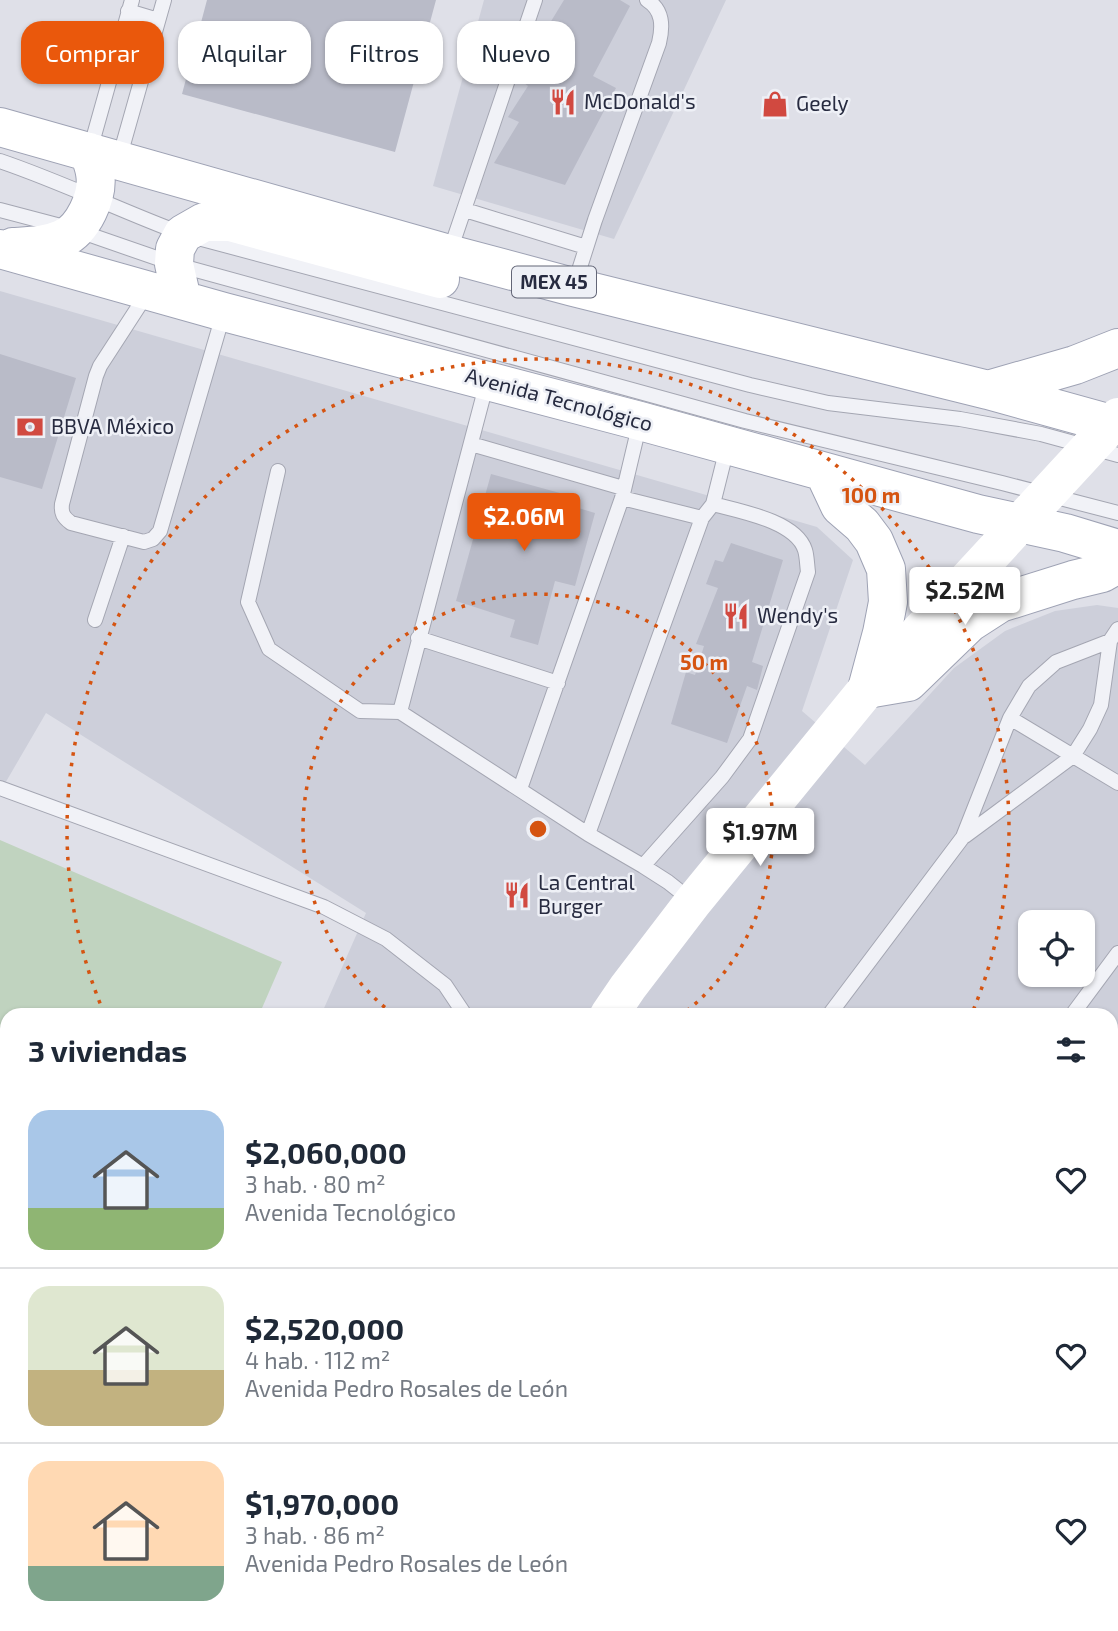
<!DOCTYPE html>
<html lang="es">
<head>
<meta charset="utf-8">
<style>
	:root { --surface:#fff; --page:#f6f6f7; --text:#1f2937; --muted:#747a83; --line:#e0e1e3; --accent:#ea580c }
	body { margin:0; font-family:"Exo 2",sans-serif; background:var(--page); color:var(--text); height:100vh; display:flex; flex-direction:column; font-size:26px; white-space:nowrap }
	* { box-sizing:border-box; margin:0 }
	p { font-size:23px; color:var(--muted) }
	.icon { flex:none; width:38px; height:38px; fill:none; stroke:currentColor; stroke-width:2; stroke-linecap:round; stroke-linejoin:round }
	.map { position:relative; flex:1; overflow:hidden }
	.sheet { position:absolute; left:0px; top:1008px; width:1118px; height:623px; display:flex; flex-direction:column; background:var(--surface); border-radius:21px 21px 0 0; box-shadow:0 2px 5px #0004 }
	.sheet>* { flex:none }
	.top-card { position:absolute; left:21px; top:21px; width:700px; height:63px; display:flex; gap:14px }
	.fabs { position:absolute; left:1018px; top:910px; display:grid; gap:14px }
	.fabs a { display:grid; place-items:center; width:77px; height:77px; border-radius:14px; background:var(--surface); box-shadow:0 2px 5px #0004; font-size:35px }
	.price { position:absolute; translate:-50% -60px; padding:0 16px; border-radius:7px; background:#fff; color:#222; font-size:23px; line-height:46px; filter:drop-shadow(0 2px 4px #0008) }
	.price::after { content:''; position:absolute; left:50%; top:42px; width:21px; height:16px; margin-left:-10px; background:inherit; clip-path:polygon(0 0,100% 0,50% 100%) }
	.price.selected { background:var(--accent); color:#fff }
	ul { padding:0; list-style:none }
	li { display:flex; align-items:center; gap:21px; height:175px; padding:0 28px }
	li+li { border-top:2px solid var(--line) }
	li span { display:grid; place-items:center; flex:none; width:196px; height:140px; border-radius:21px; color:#555 }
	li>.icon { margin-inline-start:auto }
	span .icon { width:84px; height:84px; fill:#fffc; stroke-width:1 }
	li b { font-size:30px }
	h2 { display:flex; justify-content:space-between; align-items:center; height:84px; padding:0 28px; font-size:30px }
	.pill { padding:0 24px; border-radius:21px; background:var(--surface); box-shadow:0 2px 5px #0004; font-size:24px; line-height:63px }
	.pill.selected { background:var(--accent); color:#fff }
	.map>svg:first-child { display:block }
</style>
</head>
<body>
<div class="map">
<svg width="1118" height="1631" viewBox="0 0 1118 1631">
	<rect width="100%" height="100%" fill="#dfe0e8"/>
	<!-- built -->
	<path fill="#cdcfda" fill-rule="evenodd" d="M 484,0 L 726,0 L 614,239 L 433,186 Z
		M 0,291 L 817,527 L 853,560 L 802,711 L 865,765 L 954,668 L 1005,631 L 1055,611 L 1097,605 L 1118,608 L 1118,1336 L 1111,1339 L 1111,1015 L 321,1015 L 366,913 L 46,713 L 0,792 ZM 1031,922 L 1083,922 L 1083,975 L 1031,975 Z"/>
	<!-- green -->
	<path fill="#c0d3bf" d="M 0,840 L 282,962 L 259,1015 L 7,1015 L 7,1105 L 0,1102 Z
		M 0,1183 L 7,1186 L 7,1306 L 0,1322 Z
		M 1118,1420 L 1118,1631 L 1094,1631 L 1091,1624 L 1111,1624 L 1111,1423 Z"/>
	<!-- building -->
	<path fill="#b9bbc8" d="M 207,0 L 436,0 L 395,152 L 182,94 Z
		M 564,0 L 620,0 L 630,6 L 593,76 L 616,88 L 565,185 L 494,163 L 519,122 L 508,117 L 528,86 L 517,77 Z
		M 0,354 L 76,378 L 42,489 L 0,477 Z
		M 491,474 L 578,498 L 575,507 L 595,513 L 575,586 L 555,581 L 538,645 L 510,637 L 515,620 L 456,601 Z
		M 731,543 L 783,560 L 752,662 L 763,666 L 757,690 L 747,686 L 727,743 L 671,724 L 686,672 L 695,675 L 704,646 L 696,644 L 718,588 L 706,584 L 715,560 L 723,562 Z"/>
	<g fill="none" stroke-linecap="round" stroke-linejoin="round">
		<!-- lane casing -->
		<g stroke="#a4a6b2" stroke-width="16">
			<path id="lane" d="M 128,11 L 158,20
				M 90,150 L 132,0
				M 119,159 L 164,0
				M 0,161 C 62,182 121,211 183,234 L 750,385 L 828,403 L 960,419 L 1041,434 L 1118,455
				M 0,210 L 76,230 L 174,264 L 745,421 L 1002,483 L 1118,513
				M 465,210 L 586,247
				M 449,254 L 535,0
				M 574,286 L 595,220 L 659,43 C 663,26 663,10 647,0
				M 148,292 L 100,366 L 96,376 L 62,504 C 61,513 63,517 71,523 L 144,542 L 153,539 L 160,531 L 223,315
				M 487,382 L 400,712 L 588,834 L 643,866 L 668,882 L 692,901
				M 471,444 L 623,488
				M 278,471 L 248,602 L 269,649 L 360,711 L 400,712
				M 622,498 L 702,518
				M 95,620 L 123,536
				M 418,638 L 558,683
				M 1010,718 L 1029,686 L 1056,662 L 1110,641
				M 0,788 L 324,907 L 386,939 L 445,985 L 465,1015
				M 520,789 L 622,498 L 640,422
				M 588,834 L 702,518 L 713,504 L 727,448
				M 965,836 L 1073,756 L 1090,729 L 1101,705 L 1110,641 L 1118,629
				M 643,866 L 722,777 L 750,739 L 808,572 C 807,565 807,556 805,550 C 796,521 739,511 713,504
				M 829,1015 L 963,837 L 1010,718 L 1118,783
				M 1072,1015 L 1118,953
				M 0,1125 L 7,1128"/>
		</g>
		<!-- primary casing -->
		<g stroke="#9ea2b4" stroke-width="40">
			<path id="primary" d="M 0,127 L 449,254 L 573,287 L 988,390 L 1118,426
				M 13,247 C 30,246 46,246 62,239 C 83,230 99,196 95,173 C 94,166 91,159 89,152
				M 0,249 L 224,312 L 640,421 L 978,514 L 1065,533 L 1118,549
				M 182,300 L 174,264 L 175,249 L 183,234 L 204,222 L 230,222 L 440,279
				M 988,390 L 1075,365 L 1118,348
				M 824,472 L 840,506 L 862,525 L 874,541 L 886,569 L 888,602 L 882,633 L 867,689 L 908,682 L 969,623 L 1000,603 L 1073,580 L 1102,573 L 1118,564"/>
		</g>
		<!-- lane -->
		<use href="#lane" stroke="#f1f2f7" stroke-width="14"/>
		<!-- secondary -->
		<path stroke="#fff" stroke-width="38" d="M 609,1015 L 628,987 L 693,902 L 867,689 L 1118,417
			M 327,1631 L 330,1624"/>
		<!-- primary -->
		<use href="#primary" stroke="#fff" stroke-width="38"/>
	</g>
	<!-- distance rings -->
	<g fill="none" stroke="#d55411" stroke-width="3.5" stroke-dasharray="3.5 7">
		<path d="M393 1014A235 235 0 1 1 683 1014"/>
		<path d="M104 1013A471 471 0 1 1 972 1013"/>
	</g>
	<!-- icons -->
	<defs>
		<g id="restaurant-bare" transform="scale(2.1)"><path d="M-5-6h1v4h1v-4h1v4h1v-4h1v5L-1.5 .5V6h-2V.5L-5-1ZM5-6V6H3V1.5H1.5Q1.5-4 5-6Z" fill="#d14940" stroke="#eef0f6" stroke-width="2.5" paint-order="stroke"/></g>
		<g id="shop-bare" transform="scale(2.1)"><path d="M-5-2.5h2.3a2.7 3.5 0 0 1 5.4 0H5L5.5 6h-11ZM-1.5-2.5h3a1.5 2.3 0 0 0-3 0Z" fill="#d14940" stroke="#eef0f6" stroke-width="2.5" paint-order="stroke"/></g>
		<g id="bank-bare" transform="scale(2.1)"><path d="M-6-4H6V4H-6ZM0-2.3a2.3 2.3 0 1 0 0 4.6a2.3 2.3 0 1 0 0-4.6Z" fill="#d14940" stroke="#eef0f6" stroke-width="2.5" paint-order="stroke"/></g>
	</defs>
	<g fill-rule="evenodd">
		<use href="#restaurant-bare" x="563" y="102"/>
		<use href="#shop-bare" x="775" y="104"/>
		<use href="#bank-bare" x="30" y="427"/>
		<use href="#restaurant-bare" x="736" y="616"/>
		<use href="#restaurant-bare" x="517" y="895"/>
	</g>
	<g text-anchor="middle" stroke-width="5" stroke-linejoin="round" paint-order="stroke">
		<!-- shield labels -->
		<rect fill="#eef0f6" stroke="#636677" stroke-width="2" x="512" y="266.5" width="84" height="31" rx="5"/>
		<g font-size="19" font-weight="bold" fill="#272b40">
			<text x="554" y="289">MEX 45</text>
		</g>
		<!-- poi labels -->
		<g font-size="21" fill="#272b40" stroke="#eef0f6" text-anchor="start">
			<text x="584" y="109">McDonald's</text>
			<text x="796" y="111">Geely</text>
			<text x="51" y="434">BBVA México</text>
			<text x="757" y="623">Wendy's</text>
			<text x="538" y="890">La Central<tspan x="538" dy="24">Burger</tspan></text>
		</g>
		<!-- street labels -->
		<g font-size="21" fill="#272b40" stroke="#eef0f6">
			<text transform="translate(559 400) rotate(15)" y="7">Avenida Tecnológico</text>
		</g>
	</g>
	<circle cx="538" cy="829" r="10" fill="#d55411" stroke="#eef0f6" stroke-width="3.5"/>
	<g font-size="21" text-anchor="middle" font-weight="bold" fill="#d55411" stroke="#eef0f6" stroke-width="5" stroke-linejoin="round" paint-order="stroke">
		<text x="871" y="503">100 m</text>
		<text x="704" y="670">50 m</text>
	</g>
</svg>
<div class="fabs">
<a><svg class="icon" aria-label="locate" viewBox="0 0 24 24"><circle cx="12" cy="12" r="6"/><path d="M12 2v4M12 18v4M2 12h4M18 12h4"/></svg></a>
</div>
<b class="price selected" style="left:524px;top:553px">$2.06M</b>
<b class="price" style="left:965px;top:627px">$2.52M</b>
<b class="price" style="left:760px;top:868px">$1.97M</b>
<div class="top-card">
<a class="pill selected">Comprar</a>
<a class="pill">Alquilar</a>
<a class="pill">Filtros</a>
<a class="pill">Nuevo</a>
</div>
<section class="sheet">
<h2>3 viviendas<svg class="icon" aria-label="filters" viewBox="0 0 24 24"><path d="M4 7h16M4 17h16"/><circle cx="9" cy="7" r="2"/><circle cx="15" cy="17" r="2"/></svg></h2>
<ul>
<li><span style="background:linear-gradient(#a9c7e8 70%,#8fb573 0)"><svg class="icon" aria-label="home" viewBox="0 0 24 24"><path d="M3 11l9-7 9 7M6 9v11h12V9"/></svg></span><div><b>$2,060,000</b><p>3 hab. · 80 m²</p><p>Avenida Tecnológico</p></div><svg class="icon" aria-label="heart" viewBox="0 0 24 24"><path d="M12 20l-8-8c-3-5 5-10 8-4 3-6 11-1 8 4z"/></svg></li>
<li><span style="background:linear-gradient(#dfe7d0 60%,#c2b280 0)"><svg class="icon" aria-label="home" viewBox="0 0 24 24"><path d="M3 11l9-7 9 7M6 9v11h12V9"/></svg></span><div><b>$2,520,000</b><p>4 hab. · 112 m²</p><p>Avenida Pedro Rosales de León</p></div><svg class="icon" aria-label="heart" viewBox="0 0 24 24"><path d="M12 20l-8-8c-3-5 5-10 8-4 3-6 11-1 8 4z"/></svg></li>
<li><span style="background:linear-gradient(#ffd9b3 75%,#7fa58c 0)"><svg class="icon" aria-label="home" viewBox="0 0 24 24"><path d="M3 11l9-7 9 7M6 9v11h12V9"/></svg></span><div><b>$1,970,000</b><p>3 hab. · 86 m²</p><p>Avenida Pedro Rosales de León</p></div><svg class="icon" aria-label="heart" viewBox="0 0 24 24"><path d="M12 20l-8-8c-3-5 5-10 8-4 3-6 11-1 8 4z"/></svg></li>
</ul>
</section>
</div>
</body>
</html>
